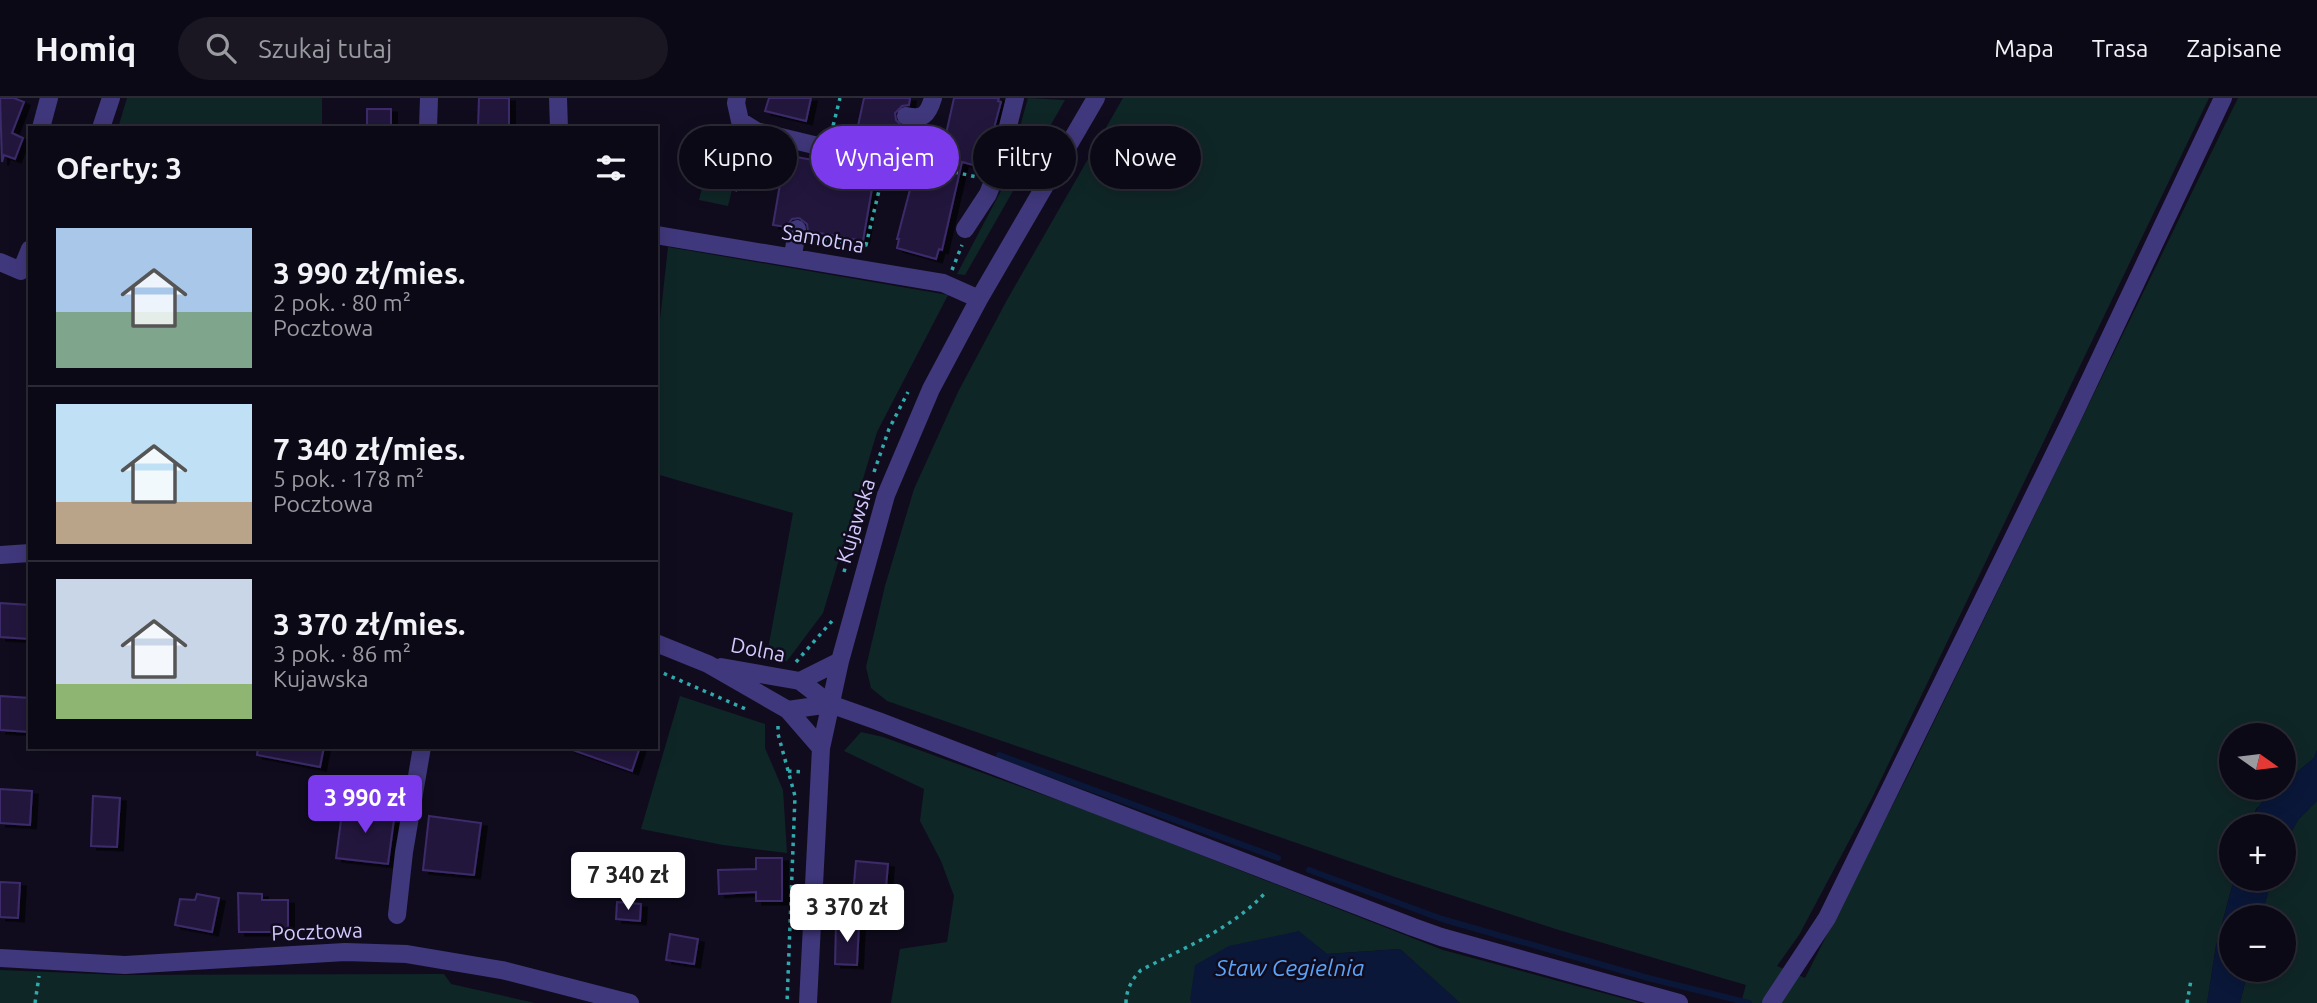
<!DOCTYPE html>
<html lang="pl">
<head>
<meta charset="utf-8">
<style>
	:root { --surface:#0c0916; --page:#1a1723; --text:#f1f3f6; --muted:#9a9aa1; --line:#2c2a35; --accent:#7c3aed }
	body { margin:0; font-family:Ubuntu,sans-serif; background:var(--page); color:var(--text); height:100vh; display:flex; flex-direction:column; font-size:26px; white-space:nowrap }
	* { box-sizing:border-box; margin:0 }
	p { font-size:23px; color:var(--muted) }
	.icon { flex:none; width:38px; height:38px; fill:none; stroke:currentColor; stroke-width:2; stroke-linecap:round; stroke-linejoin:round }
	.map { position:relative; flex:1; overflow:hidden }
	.panel { position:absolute; left:28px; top:28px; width:630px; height:623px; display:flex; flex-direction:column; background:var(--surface); border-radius:0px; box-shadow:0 4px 18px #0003,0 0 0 2px var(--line) }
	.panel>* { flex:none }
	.hud { position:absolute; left:679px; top:28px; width:665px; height:63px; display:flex; gap:14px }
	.needle { width:46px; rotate:104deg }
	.controls { position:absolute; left:2219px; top:625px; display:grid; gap:14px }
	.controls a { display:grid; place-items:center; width:77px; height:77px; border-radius:50%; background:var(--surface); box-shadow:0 4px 18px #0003,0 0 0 2px var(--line); font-size:35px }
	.price { position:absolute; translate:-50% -60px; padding:0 16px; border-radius:7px; background:#fff; color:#222; font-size:23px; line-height:46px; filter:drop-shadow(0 2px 4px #0008) }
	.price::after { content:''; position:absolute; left:50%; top:42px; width:21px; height:16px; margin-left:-10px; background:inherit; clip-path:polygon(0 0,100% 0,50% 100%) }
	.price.active { background:var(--accent); color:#fff }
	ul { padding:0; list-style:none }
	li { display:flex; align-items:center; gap:21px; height:175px; padding:0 28px }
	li+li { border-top:2px solid var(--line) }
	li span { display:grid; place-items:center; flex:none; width:196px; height:140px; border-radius:0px; color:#555 }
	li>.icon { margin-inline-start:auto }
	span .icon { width:84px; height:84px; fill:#fffc; stroke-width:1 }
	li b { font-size:30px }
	h2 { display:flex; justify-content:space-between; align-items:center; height:84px; padding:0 28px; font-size:30px }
	.tag { padding:0 24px; border-radius:32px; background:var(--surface); box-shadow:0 4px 18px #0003,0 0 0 2px var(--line); font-size:24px; line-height:63px }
	.tag.active { background:var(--accent); color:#fff }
	header { display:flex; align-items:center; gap:42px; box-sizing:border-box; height:98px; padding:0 35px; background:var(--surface); border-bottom:2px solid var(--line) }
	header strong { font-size:33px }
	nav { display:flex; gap:38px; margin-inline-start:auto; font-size:24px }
	.search { width:490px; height:63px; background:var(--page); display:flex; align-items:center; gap:18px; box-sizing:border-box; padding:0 24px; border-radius:38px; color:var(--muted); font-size:26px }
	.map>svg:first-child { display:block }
</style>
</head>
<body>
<header>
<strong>Homiq</strong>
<div class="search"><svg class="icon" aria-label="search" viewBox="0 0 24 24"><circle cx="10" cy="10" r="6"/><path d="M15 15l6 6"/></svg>Szukaj tutaj</div>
<nav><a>Mapa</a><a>Trasa</a><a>Zapisane</a></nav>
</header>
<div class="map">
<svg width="2317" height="905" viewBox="0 0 2317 905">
	<defs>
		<filter id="shadow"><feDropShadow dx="6" dy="3.5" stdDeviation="0" flood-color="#0009"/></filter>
	</defs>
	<rect width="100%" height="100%" fill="#100c1e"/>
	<!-- green -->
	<path fill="#0f2627" d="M 127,0 L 322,0 L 322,30 L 118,30 Z
		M 1028,0 L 1065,2 L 965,177 L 957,176 L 1003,89 Z
		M 1123,0 L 2209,0 L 1872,700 L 1799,837 L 1777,868 L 1805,880 L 1912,669 L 2238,0 L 2317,0 L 2317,652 L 2314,660 L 2284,685 L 2284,637 L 2231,637 L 2231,690 L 2277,690 L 2256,711 L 2250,728 L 2231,728 L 2231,780 L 2234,781 L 2216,848 L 2207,905 L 1741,905 L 1746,887 L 1559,832 L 1395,779 L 887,603 L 871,590 L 866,569 L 885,488 L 914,391 L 958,294 L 1007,202 Z
		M 717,31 L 745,39 L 728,108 L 699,102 Z
		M 668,149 L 948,197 L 877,334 L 823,515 L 787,563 L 766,562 L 793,415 L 656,376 L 656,257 Z
		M 680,598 L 765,626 L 765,650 L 783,692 L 787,755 L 723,747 L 641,731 Z
		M 861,634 L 883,639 L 1099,717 L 1443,852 L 1640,905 L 1460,905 L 1400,851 L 1327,856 L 1298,833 L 1190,901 L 1192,905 L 891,905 L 900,851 L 947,844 L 954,798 L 941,763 L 920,723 L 924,691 L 844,653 Z
		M 2317,703 L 2317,905 L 2240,905 L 2248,872 L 2284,872 L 2284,819 L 2261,819 L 2272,781 L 2284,780 L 2285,745 L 2298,722 Z
		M 0,872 L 120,877 L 444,876 L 451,886 L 535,905 L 0,905 Z"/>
	<!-- water -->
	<path fill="#0a1739" d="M 2317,652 L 2317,703 L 2298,722 L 2284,748 L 2284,728 L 2250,728 C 2255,713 2266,690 2284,690 L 2284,685 L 2314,660 Z
		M 2234,781 L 2272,781 L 2261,819 L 2231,819 L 2231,872 L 2248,872 L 2240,905 L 2207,905 L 2216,848 Z
		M 1299,833 L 1327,856 L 1400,851 L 1460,905 L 1192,905 L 1190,902 L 1195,867 L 1229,848 Z"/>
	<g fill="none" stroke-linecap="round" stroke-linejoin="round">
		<!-- stream -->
		<path stroke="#0a1739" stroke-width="6" d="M 999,657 L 1278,760
			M 1309,772 L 1442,821 L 1648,880 L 1749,905"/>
	</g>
	<!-- building -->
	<path fill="#23193e" stroke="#3c2b6a" stroke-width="2" filter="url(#shadow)" d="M 0,0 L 14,0 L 24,4 L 12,35 L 23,40 L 15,61 L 4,57 L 2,64 Z
		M 479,0 L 509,0 L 509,30 L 478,30 Z
		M 769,0 L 811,0 L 806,23 L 765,13 Z
		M 864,0 L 910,0 L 909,7 L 902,8 L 895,15 L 896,22 L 903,29 L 896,47 L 856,37 Z
		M 954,0 L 999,0 L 998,3 L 1001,4 L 986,60 L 983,59 L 981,69 L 962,64 L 942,152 L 939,151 L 936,161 L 897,150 L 899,141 L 897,141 L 912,84 L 914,85 L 917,76 L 936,81 Z
		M 367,11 L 391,11 L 391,30 L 367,30 Z
		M 785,57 L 875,73 L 863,143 L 808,133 L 807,126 L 799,120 L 792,121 L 786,129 L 773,127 Z
		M 0,505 L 30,507 L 30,541 L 0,539 Z
		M 0,598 L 30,600 L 30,634 L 0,632 Z
		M 258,649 L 324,649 L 320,669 L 257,657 Z
		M 570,649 L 640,649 L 632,673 L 570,651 Z
		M 0,691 L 32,693 L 30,727 L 0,725 Z
		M 93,698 L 120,700 L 117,749 L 91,748 Z
		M 343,707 L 395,714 L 388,766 L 336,760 Z
		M 429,718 L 481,725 L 474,777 L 423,772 Z
		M 756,760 L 782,760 L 782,803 L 756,803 L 756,794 L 719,796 L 718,772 L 756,771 Z
		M 856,763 L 888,766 L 885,801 L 853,797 Z
		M 0,784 L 20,785 L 18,820 L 0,819 Z
		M 238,795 L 262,796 L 262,802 L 288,802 L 288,834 L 239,834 Z
		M 197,796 L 219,800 L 212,834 L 175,827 L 180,801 L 195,802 Z
		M 617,804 L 641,806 L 640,823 L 616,821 Z
		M 836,825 L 859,827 L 857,867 L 835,866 Z
		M 670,836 L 698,841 L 694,866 L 666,862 Z"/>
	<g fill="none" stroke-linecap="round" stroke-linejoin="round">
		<!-- path -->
		<path stroke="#2fabad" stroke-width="3.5" stroke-dasharray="3.5 5" stroke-linecap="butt" d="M 837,35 L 833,28 L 840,0
			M 913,65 L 977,79
			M 735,93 L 747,49
			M 815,140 L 866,147 L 882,80
			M 952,172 L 962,147
			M 874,374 L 889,331 L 908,294
			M 844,474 L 861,411
			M 796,564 L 832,523
			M 656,572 L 748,612
			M 778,628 L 778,636 L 795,698 L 787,905
			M 788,673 L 804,674
			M 35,905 L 39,878
			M 1126,905 C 1126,892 1132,881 1141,872 C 1186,849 1232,831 1267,793
			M 2187,905 L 2191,882"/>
		<!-- minor -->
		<path stroke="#40387c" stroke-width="18" d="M 558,0 L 559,30
			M 737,0 L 736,5 L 740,23 L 756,33 L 897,67
			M 906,18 C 923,22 928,17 933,0
			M 41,30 L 49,0
			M 101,30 L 111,0
			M 428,30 L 429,0
			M 965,131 L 988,96 L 997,73 L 1015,0
			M 656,137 L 943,185 L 979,201
			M 793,158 L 797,131
			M 0,164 L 21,173 L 30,151
			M 0,457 L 30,455
			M 656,545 L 708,566 L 788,612 L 821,650
			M 721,569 L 800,583 L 840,563
			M 800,583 L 830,606 L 878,623 L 1413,829 L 1441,839 L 1679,905
			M 788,612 L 830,606
			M 397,817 L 404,754 L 422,649
			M 0,860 L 125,867 L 345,854 L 407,856 L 502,872 L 630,905
			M 808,905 L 821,650 L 840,563 L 886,397 L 931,291 L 979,201 L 1096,0
			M 1771,905 L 1827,820 L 2071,322 L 2223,0"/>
	</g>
	<g text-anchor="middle" stroke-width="5" stroke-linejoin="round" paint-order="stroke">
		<!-- street labels -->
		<g font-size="21" fill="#d4cafe" stroke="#100c1e">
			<text transform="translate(823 141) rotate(10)" y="7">Samotna</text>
			<text transform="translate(856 423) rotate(-73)" y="7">Kujawska</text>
			<text transform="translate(758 552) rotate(11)" y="7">Dolna</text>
			<text transform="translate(317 834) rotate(-2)" y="7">Pocztowa</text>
		</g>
		<!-- water labels -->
		<g font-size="23" font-style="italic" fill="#5aa5fc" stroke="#100c1e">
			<text x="1290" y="878">Staw Cegielnia</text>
		</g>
	</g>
</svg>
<div class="controls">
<a><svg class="needle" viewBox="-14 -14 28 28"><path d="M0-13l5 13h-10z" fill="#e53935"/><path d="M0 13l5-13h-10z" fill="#9a9aa1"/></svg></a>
<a>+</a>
<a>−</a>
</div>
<b class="price active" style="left:365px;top:737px">3 990 zł</b>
<b class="price" style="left:628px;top:814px">7 340 zł</b>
<b class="price" style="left:847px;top:846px">3 370 zł</b>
<div class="hud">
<a class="tag">Kupno</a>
<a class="tag active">Wynajem</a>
<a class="tag">Filtry</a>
<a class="tag">Nowe</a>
</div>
<section class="panel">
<h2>Oferty: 3<svg class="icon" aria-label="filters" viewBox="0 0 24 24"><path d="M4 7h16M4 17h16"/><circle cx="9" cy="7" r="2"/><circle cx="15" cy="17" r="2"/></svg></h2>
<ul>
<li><span style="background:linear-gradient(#a9c7e8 60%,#7fa58c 0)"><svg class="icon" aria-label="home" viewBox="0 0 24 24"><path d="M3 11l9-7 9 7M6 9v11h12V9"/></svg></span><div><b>3 990 zł/mies.</b><p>2 pok. · 80 m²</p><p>Pocztowa</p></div></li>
<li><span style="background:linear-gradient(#bfe0f5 70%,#b9a48a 0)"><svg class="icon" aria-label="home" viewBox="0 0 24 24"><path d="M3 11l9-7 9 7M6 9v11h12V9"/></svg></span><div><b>7 340 zł/mies.</b><p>5 pok. · 178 m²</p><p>Pocztowa</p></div></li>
<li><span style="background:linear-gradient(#c9d6e8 75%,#8fb573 0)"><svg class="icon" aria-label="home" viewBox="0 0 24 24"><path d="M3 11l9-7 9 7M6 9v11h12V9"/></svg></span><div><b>3 370 zł/mies.</b><p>3 pok. · 86 m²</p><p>Kujawska</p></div></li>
</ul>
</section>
</div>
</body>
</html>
